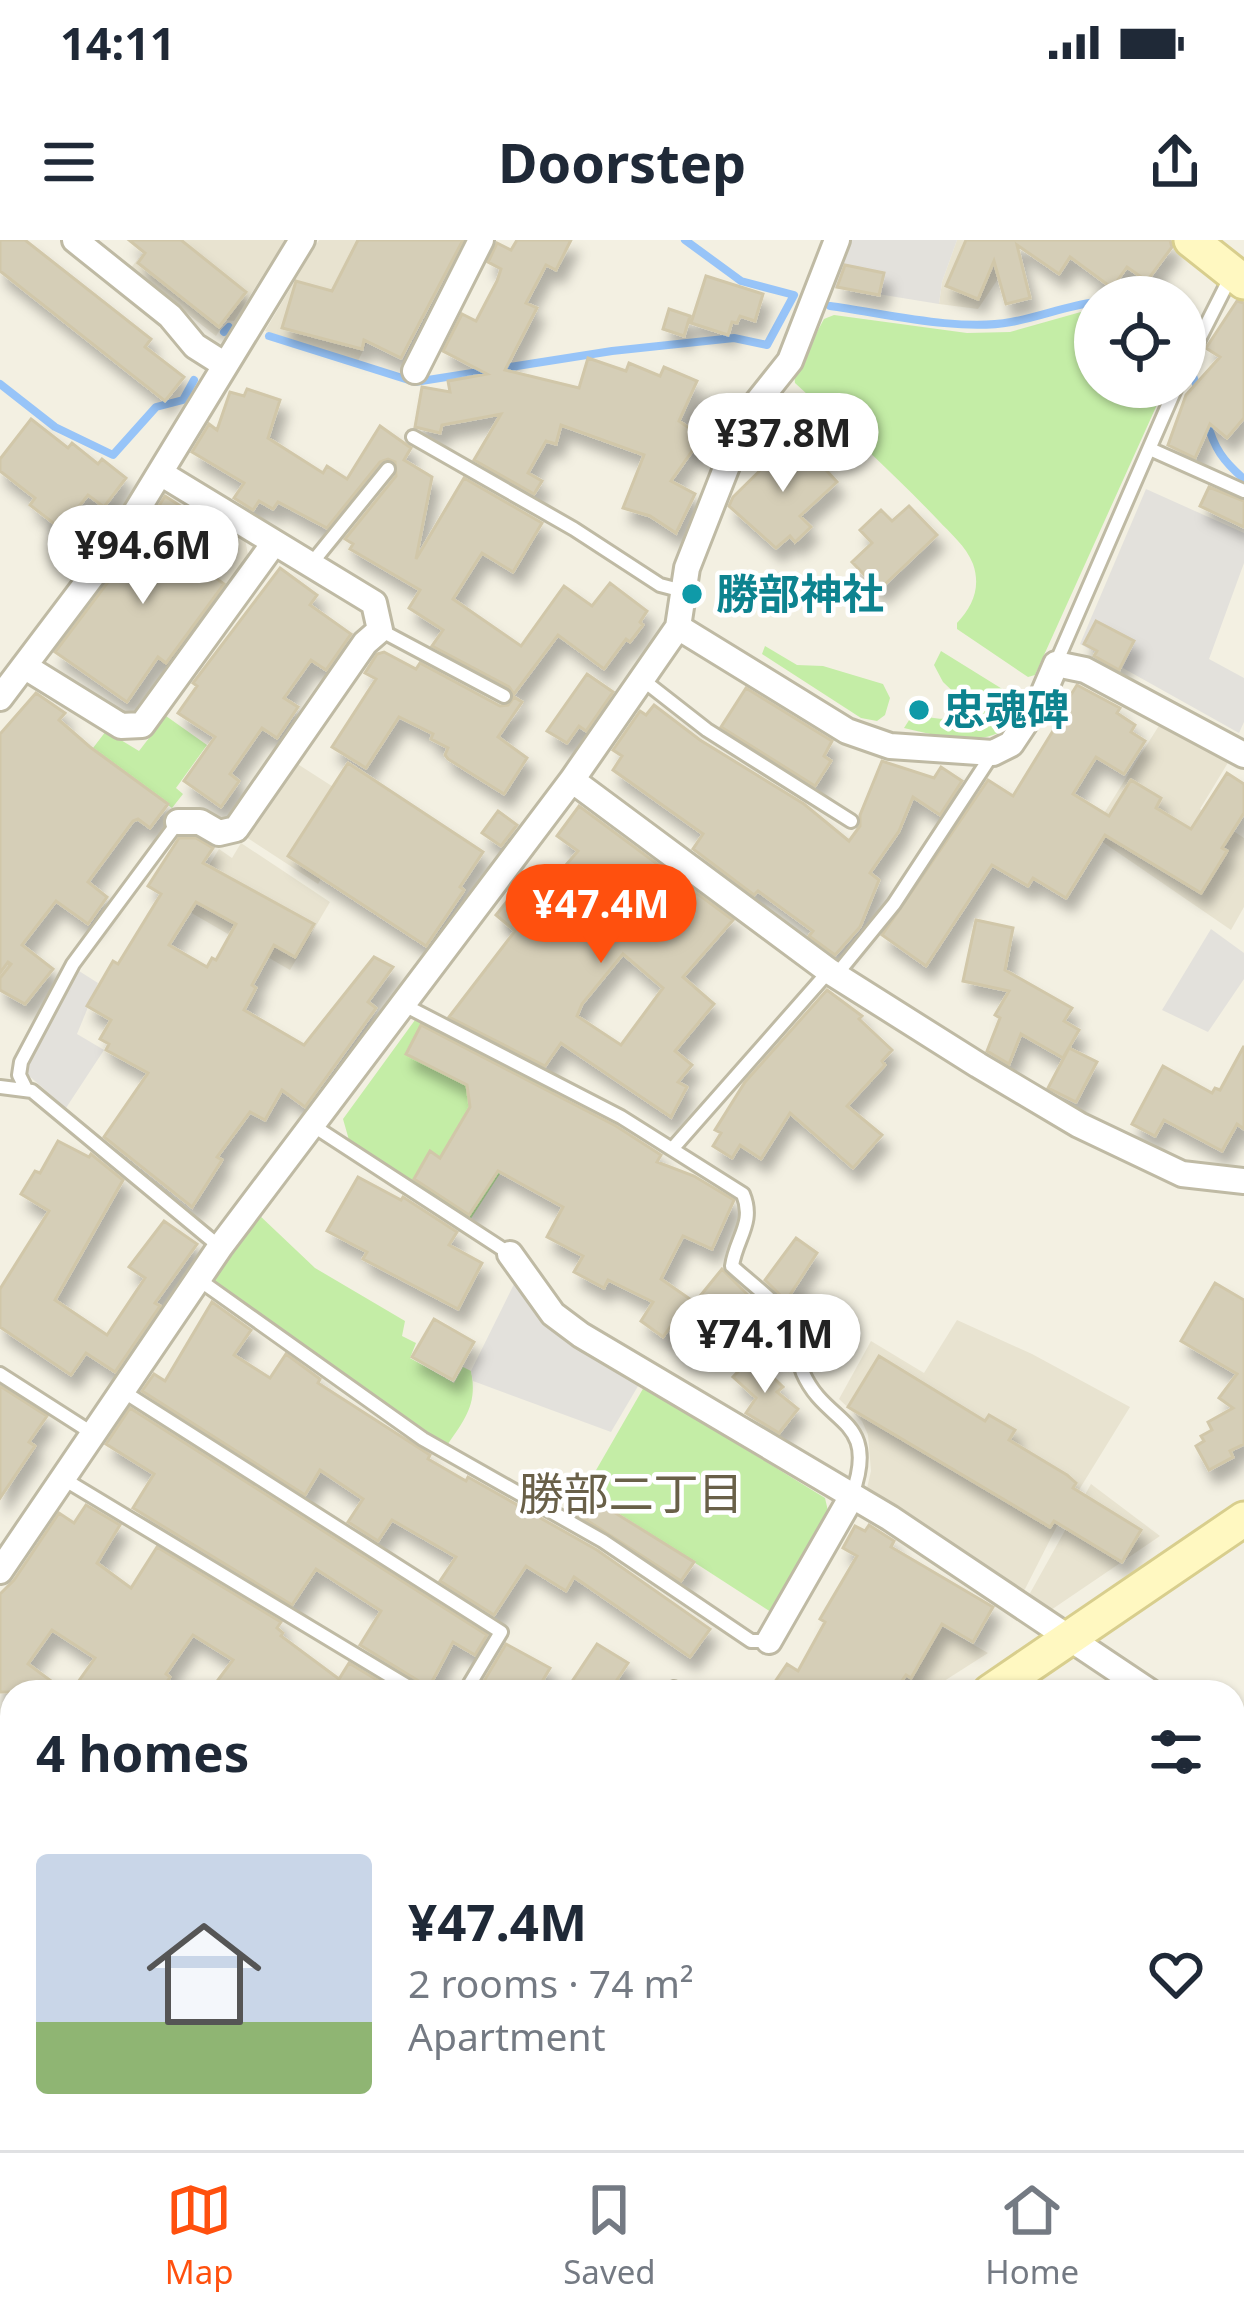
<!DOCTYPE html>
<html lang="en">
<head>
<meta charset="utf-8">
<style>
	:root { --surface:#fff; --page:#f2f2f3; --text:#1f2937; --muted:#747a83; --line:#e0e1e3; --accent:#ff500e }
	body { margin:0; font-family:"Noto Sans","Noto Sans JP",sans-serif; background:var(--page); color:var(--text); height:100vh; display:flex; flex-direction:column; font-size:45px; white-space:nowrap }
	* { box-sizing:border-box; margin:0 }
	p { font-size:39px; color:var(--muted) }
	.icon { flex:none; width:66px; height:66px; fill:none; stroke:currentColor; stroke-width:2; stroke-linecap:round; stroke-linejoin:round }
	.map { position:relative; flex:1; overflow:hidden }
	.drawer { position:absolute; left:0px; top:1440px; width:1245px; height:471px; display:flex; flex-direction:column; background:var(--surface); border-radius:36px 36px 0 0; box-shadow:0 3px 9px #0004 }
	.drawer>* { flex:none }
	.buttons { position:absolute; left:1074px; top:36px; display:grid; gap:24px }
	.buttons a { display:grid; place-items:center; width:132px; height:132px; border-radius:50%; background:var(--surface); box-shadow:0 3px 9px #0004; font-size:60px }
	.price { position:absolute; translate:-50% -102px; padding:0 27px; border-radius:42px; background:#fff; color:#222; font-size:39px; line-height:78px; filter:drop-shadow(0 3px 6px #0008) }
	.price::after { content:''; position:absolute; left:50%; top:72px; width:36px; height:27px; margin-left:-18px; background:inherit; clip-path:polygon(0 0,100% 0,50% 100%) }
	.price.active { background:var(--accent); color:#fff }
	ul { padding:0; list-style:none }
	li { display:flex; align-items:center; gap:36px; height:300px; padding:0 36px }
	li span { display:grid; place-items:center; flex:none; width:336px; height:240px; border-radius:12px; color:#555 }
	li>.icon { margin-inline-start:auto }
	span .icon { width:144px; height:144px; fill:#fffc; stroke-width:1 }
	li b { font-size:51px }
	h2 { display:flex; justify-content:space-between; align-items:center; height:144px; padding:0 36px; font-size:51px }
	.status { display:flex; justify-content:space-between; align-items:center; height:84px; padding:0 60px; background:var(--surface); direction:ltr }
	.status svg { height:33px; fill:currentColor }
	header { display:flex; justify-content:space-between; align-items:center; height:156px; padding:0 36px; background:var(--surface); font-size:54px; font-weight:700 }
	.dock { display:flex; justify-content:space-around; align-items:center; height:168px; border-top:3px solid var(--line); background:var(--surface); font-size:33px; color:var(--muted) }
	.dock a { display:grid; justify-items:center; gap:6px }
	.dock .active { color:var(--accent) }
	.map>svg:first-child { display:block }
</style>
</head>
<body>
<div class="status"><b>14:11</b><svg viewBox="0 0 49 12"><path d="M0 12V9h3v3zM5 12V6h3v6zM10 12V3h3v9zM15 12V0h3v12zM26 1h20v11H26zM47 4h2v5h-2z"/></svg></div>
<header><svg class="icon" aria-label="menu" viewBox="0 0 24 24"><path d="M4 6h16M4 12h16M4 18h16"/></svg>Doorstep<svg class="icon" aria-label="share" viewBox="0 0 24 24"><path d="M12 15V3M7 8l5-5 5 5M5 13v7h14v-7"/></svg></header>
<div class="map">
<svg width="1244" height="1910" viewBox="0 0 1244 1910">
	<defs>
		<filter id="shadow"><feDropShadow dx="7" dy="13" stdDeviation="6" flood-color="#0004"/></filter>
	</defs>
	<rect width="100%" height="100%" fill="#f3f0e2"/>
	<!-- residential -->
	<path fill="#e8e3d0" d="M 153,0 L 285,0 L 234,81 L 226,80 L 216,96 L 130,29 Z
		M 319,0 L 417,0 L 358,121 L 265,91 Z
		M 957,0 L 1024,0 L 978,69 L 939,64 L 942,42 Z
		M 210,277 L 245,299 L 248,315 L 170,428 L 126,399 Z
		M 1160,484 L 1229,521 L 1200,569 L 1244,598 L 1244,667 L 1231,690 L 1091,594 Z
		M 296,523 L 366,568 L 318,644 L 246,597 Z
		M 241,603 L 330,662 L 290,730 L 183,668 L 219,609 L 232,618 Z
		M 957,1080 L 1032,1114 L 1130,1167 L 1058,1284 L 1023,1353 L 867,1248 L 871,1231 L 868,1195 L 862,1181 L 839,1159 L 871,1101 L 924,1133 Z
		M 1091,1244 L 1160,1296 L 1051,1370 L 1029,1355 Z
		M 893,1359 L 988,1413 L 927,1452 L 862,1415 Z
		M 12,1878 L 12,1899 L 158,1899 L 150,1910 L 0,1910 L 0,1895 Z"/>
	<!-- commercial -->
	<path fill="#f8ebca" d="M 0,1531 L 12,1539 L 10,1661 L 0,1656 Z
		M 594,1899 L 709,1899 L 702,1910 L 588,1910 Z"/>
	<!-- green -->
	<path fill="#c4eda6" d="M 1095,68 L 1095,147 L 1165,147 L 1035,435 L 1028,437 L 957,389 L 957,383 C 973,366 981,347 973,324 C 966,306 950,293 938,280 C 892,232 844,188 795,143 L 794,134 L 824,79 L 834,75 L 967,93 L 1010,92 Z
		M 765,406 L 797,425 L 823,426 L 883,444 L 890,458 L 885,475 L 877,481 L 861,478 L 762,414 Z
		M 941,411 L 1020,460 L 1022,467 C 1014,477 1006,491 993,495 C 968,504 930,494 904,488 L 913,474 C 930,477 950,484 964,472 L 965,463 L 943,442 L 934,425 Z
		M 166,476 L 207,505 L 176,548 L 183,554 L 172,568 L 93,508 L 106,491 L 139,511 Z
		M 415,780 L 555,849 L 470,980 L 349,900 L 343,879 Z
		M 258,974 L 315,1028 L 405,1081 L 402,1096 L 416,1103 L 410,1118 L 454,1143 L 463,1127 L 471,1131 C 478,1165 464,1180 446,1207 L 210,1041 Z
		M 644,1147 L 825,1258 L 828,1271 L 771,1372 L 584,1251 Z"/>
	<!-- parking -->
	<path fill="#e3e1dc" d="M 848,0 L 957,0 L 942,42 L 939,64 L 829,46 Z
		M 808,162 L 852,208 L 840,220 L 796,174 Z
		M 1146,249 L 1244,293 L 1244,323 L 1209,419 L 1244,438 L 1244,482 L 1239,493 L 1080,404 Z
		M 1211,689 L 1244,713 L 1244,739 L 1208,792 L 1162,770 Z
		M 79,731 L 98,743 L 77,794 L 104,810 L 66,868 L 28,835 L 28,826 Z
		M 516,1040 L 551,1087 L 568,1101 L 641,1141 L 611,1192 L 473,1141 L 471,1131 Z"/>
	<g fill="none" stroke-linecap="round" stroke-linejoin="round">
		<!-- stream -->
		<path stroke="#97c4f8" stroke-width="8" d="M 830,66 C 883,73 959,92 1011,82 C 1040,77 1066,66 1095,62
			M 224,92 L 229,87
			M 269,96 L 415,142 L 612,111 L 734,98 L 767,105 L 794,55 L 741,41 L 685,0
			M 1185,113 L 1198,150
			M 0,144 L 55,187 L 113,215 L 156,167 L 183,160 L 194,140
			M 1207,182 C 1214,208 1223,221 1244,239"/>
	</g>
	<!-- building -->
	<path fill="#d5ceb7" stroke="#d1c7a9" stroke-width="3" fill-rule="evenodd" filter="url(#shadow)" d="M 0,0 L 25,0 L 151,99 L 145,107 L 184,137 L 165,161 L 0,31 Z
		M 129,0 L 181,0 L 246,52 L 219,87 L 138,23 L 145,13 Z
		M 358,0 L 463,0 L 401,118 L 364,100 L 362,109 L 282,88 L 296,41 L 332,51 Z
		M 517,0 L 571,0 L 556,30 L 546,25 L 526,63 L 537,68 L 505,130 L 579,148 L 588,118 L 626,131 L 629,123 L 660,136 L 664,127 L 697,141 L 679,181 L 702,197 L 671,241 L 695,254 L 676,293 L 650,276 L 623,268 L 644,215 L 561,185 L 556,204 L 546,201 L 528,233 L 542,241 L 534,254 L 474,220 L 501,174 L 442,185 L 440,193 L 415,187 L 422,147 L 450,152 L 448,141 L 487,134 L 443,111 L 462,74 L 476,81 L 497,41 L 501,29 L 488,22 L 497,3 L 511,10 Z
		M 966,0 L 1170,0 L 1172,7 L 1147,41 L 1127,27 L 1112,48 L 1070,17 L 1059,34 L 1017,5 L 1030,58 L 1006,64 L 994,21 L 978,59 L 946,46 Z
		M 845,25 L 884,33 L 879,55 L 837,47 Z
		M 706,36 L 763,54 L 755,81 L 740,76 L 737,83 L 732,82 L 728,95 L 691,83 Z
		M 1237,61 L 1244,63 L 1244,178 L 1227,198 L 1210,184 L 1195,218 L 1168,205 L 1186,155 L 1220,117 L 1206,108 Z
		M 669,69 L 690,76 L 684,96 L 663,89 Z
		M 247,149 L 280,160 L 268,198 L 323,233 L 327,226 L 347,239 L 380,186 L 411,208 L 404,220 L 432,237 L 416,319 L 464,238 L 542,283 L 513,332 L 482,313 L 453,359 L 521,406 L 564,346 L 592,366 L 610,343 L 647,371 L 640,382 L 643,385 L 630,402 L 626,399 L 604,429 L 558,395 L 514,454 L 509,447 L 432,406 L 443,390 L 409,368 L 420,350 L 350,309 L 353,304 L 345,299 L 396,236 L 395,222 L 388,219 L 380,222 L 327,288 L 278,262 L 273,269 L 259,261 L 253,270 L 234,258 L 244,243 L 192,212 L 209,184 L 217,190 L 230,152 L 244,156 Z
		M 31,179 L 68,208 L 72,203 L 98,224 L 102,219 L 126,238 L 104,267 L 88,255 L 61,289 L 30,265 L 35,258 L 0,231 L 0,219 Z
		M 790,201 L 800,212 L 805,207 L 837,242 L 800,276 L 811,287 L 795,302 L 790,296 L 776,308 L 729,266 L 733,257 Z
		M 1209,247 L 1244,261 L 1244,287 L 1200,266 Z
		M 165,256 L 199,278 L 178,310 L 224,344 L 166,423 L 158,417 L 127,462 L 55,412 L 130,313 Z
		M 909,266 L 937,295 L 879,350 L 852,322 L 872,303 L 860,290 L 881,270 L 892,281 Z
		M 280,328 L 317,355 L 310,365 L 351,394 L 326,430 L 311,420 L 284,458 L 298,467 L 277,498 L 262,488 L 230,534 L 239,541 L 221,567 L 184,541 L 215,497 L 178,473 L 197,446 L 193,443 Z
		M 1096,381 L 1134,401 L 1119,430 L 1094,416 L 1097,411 L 1084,404 Z
		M 384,412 L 416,429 L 420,423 L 500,466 L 508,465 L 514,457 L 522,462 L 498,497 L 527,518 L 504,554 L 448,519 L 445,515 L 448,508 L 431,499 L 433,494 L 399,477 L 366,528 L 332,507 L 376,439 L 365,433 L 377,414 Z
		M 587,434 L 613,452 L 586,491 L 579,486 L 567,503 L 547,491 Z
		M 1077,445 L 1120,468 L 1117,473 L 1135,485 L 1131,492 L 1145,501 L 1124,534 L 1096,517 L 1073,554 L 1109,576 L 1131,540 L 1161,558 L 1156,568 L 1191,589 L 1227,533 L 1244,544 L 1244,573 L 1222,608 L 1227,611 L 1201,653 L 1105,595 L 1066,658 L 1033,638 L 1028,646 L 992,625 L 926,726 L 882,695 L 988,540 L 1013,556 L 1067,468 L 1064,466 Z
		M 746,448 L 832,501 L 824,516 L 831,521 L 815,546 L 721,487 Z
		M 36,453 L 65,473 L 59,480 L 90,507 L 168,564 L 150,588 L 138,579 L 133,581 L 88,642 L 107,657 L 88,684 L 56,661 L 22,705 L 53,729 L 25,764 L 0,750 L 0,738 L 11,724 L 8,722 L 0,733 L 0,494 Z
		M 654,465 L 700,500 L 804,564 L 849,601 L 860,586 L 860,575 L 882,521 L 934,538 L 941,527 L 962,541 L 940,575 L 913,557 L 899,591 L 870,633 L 879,640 L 860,687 L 835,715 L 809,696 L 813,691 L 758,651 L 754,655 L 693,609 L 703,594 L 613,530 L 622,516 L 613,510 L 640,471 L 646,475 Z
		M 348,523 L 483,612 L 460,647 L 464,650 L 426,706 L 288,616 Z
		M 579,566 L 733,680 L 683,737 L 714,764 L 675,811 L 692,825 L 678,842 L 687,847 L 671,877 L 561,803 L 545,826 L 449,777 L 515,691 L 496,675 L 524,640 L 541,654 L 578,611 L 557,596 ZM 623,714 L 663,748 L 621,805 L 577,776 L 582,764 Z
		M 498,571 L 517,585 L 501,606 L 482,593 Z
		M 179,598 L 196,598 L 213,608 L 203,623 L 314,684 L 295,717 L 274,705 L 252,745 L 256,748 L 244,770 L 304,805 L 374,717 L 393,727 L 368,762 L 376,768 L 305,867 L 282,850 L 265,880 L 250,872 L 217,917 L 222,920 L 192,967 L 104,897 L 148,833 L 106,810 L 109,804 L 100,799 L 111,780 L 87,766 L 113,721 L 118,724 L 161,654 L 148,646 ZM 196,662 L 236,684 L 216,720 L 212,718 L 207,727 L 169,705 Z
		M 976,680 L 1013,688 L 1005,730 L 1072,768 L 1064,781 L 1079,790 L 1063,818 L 1021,794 L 1009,824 L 987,811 L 1000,778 L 995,775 L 1009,751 L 963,741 Z
		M 827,750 L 862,776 L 859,779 L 892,810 L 882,821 L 885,825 L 847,866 L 882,895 L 853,928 L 790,873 L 761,919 L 740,905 L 732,918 L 713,906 L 721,893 L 715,890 L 745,842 Z
		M 421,785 L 616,886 L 661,915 L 657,922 L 694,936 L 734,960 L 712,1009 L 683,996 L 661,1039 L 690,1059 L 663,1097 L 641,1081 L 653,1062 L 608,1040 L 604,1048 L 574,1032 L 583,1016 L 547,997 L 563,967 L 498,931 L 469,975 L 414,939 L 430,911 L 440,918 L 470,867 L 467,845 L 406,814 Z
		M 1244,806 L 1244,889 L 1237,884 L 1222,911 L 1164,880 L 1155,896 L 1132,884 L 1163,826 L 1212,853 L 1215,848 L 1220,850 Z
		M 1069,808 L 1097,822 L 1076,862 L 1048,848 Z
		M 58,901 L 89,917 L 91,914 L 123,940 L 55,1060 L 107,1095 L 145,1038 L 129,1027 L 164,981 L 197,1004 L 155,1063 L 160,1066 L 115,1132 L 86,1113 L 71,1135 L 0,1087 L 0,1049 L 49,971 L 21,954 L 35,931 L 40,933 Z
		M 358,937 L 401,960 L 403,957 L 457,992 L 449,1005 L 482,1023 L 458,1069 L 363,1019 L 367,1012 L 327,991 Z
		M 796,998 L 817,1013 L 786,1061 L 765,1040 Z
		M 722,1029 L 780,1087 L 746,1120 L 692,1066 Z
		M 1215,1043 L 1244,1060 L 1244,1204 L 1230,1211 L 1233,1217 L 1209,1230 L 1196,1206 L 1204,1201 L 1201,1196 L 1212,1190 L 1208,1182 L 1233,1168 L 1219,1158 L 1237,1134 L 1181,1101 Z
		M 212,1062 L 251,1090 L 234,1115 L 270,1138 L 286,1114 L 320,1139 L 318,1143 L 430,1215 L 428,1219 L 466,1241 L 468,1237 L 597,1310 L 710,1389 L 690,1417 L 574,1337 L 566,1351 L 526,1326 L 494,1375 L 440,1341 L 456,1317 L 392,1280 L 378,1301 L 348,1282 L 363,1259 L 320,1230 L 305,1255 L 142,1151 L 154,1134 L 165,1141 Z
		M 434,1079 L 474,1102 L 453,1140 L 412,1117 Z
		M 879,1116 L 985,1181 L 989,1175 L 1015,1190 L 1009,1200 L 1067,1235 L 1076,1243 L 1073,1248 L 1141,1290 L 1122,1322 L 1054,1281 L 1050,1287 L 848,1167 Z
		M 752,1117 L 783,1147 L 777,1152 L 798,1169 L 779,1193 L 746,1173 L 756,1158 L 733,1137 Z
		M 0,1146 L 47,1176 L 29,1202 L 35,1206 L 0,1258 Z
		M 130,1168 L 487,1395 L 475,1415 L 453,1402 L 427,1451 L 422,1443 L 360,1405 L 381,1371 L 316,1329 L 292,1365 L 133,1268 L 154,1234 L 106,1204 Z
		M 588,1256 L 694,1322 L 681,1341 L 577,1274 Z
		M 86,1265 L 120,1285 L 97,1323 L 131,1348 L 157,1307 L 281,1382 L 277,1388 L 283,1393 L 281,1396 L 339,1439 L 349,1423 L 397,1452 L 209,1452 L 233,1420 L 193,1395 L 166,1434 L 170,1437 L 160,1452 L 71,1452 L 95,1418 L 52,1390 L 28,1424 L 66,1452 L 0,1452 L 0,1354 L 14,1340 L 59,1273 L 74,1283 Z
		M 869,1285 L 894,1301 L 891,1307 L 993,1367 L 973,1402 L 942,1384 L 911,1438 L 906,1435 L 894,1452 L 768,1452 L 787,1424 L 798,1431 L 825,1382 L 820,1379 L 857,1316 L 843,1308 L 855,1286 L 865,1291 Z
		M 506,1404 L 550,1428 L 536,1452 L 490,1452 L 481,1446 Z
		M 597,1404 L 628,1423 L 609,1452 L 565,1452 Z"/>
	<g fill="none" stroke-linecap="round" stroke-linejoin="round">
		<!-- lane casing -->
		<g stroke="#bfbaa4" stroke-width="18">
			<path id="lane" d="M 1185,127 L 1232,34
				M 413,197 L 574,289 L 660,345 L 683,351
				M 1150,209 L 1244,251
				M 311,324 L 388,229
				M 380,390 L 504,456
				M 1056,423 L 1176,147
				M 643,440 L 707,490 L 851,581
				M 836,735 L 894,664 L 993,513
				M 404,765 L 621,877 L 743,954 C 755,983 736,998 732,1026 C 750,1043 781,1064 792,1087 C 799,1101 797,1118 803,1133 C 826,1186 880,1177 852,1255
				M 0,847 L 32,851 L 220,1007
				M 25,847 L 19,835 L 21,822 L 73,724 L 178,582
				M 312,885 L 510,1014
				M 673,908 L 829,731
				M 198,1039 L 423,1199 L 603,1301 L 751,1401 L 769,1401
				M 0,1134 L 92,1193
				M 121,1150 L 501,1392 L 465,1452
				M 62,1238 L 417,1452
				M 671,1452 L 674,1448
				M 0,1523 L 12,1532"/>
		</g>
		<!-- street casing -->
		<g stroke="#bfbaa4" stroke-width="30">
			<path id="street" d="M 75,0 L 170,76 L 195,106 L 225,125
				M 415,131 L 481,0
				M 162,234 L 374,363 L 380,390 L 365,403 L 236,589 L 219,593 L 200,582 L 178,582
				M 678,387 L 847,491 L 890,506 L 993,513 L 1011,504 L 1041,459 L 1056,424 L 1085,430 L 1244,515
				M 24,426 L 121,486 L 142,485 L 274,303
				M 0,458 L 117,303 L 302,0
				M 572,540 L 829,731 L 978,825 L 1079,885 L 1182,934 L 1244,941
				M 510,1014 L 553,1074 L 581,1095 L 890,1278 L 1150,1452
				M 0,1331 L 220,1007 L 572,540 L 678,387 L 687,328 L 747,175 L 790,121 L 837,0
				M 769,1401 L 852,1256
				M 1233,1507 L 1244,1514
				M 1105,1899 L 1125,1910
				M 913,1910 L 920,1899"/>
		</g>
		<!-- secondary casing -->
		<g stroke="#d8ce8d" stroke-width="39">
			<path id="secondary" d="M 1191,0 L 1244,42
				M 990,1452 L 1244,1279
				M 0,1720 L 12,1728
				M 265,1899 L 277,1910
				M 322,1910 L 336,1899"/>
		</g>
		<!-- lane -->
		<use href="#lane" stroke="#fff" stroke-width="12"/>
		<!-- street -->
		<use href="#street" stroke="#fff" stroke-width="24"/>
		<!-- secondary -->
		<use href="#secondary" stroke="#fff8c1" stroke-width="33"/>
	</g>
	<!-- markers -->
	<g fill="#0f9aa8" stroke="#fff" stroke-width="4.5">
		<circle cx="692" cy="354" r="12"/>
		<circle cx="919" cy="470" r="12"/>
	</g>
	<g text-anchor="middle" stroke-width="9" stroke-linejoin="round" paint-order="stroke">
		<!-- culture labels -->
		<g font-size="42" font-weight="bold" fill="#0d838f" stroke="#fff" text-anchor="start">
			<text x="716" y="369">勝部神社</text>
			<text x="943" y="485">忠魂碑</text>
		</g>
		<!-- neighbourhood labels -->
		<g font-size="45" fill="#696048" stroke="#fff">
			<text x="631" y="1270">勝部二丁目</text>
		</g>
	</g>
</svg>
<div class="buttons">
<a><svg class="icon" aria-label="locate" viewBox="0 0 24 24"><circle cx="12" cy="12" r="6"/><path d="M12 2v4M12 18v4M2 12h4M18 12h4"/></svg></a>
</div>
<b class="price" style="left:783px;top:255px">¥37.8M</b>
<b class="price" style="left:143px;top:367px">¥94.6M</b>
<b class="price active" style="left:601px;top:726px">¥47.4M</b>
<b class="price" style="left:765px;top:1156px">¥74.1M</b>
<section class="drawer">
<h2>4 homes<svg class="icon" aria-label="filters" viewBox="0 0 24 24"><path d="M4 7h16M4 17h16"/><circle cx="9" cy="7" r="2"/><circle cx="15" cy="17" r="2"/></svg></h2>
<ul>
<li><span style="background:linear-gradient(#c9d6e8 70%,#8fb573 0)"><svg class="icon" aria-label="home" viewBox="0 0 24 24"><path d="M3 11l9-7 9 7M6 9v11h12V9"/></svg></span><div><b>¥47.4M</b><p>2 rooms · 74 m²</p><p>Apartment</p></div><svg class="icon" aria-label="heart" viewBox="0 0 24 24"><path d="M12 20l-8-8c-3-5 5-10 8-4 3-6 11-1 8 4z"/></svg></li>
</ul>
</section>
</div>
<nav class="dock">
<a class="active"><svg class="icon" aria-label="map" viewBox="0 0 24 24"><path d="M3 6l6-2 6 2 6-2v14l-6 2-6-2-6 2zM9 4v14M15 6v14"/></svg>Map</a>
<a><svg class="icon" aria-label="saved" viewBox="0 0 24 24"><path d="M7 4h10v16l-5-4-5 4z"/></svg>Saved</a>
<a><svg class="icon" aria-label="home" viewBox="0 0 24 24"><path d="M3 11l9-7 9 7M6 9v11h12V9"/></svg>Home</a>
</nav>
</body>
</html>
